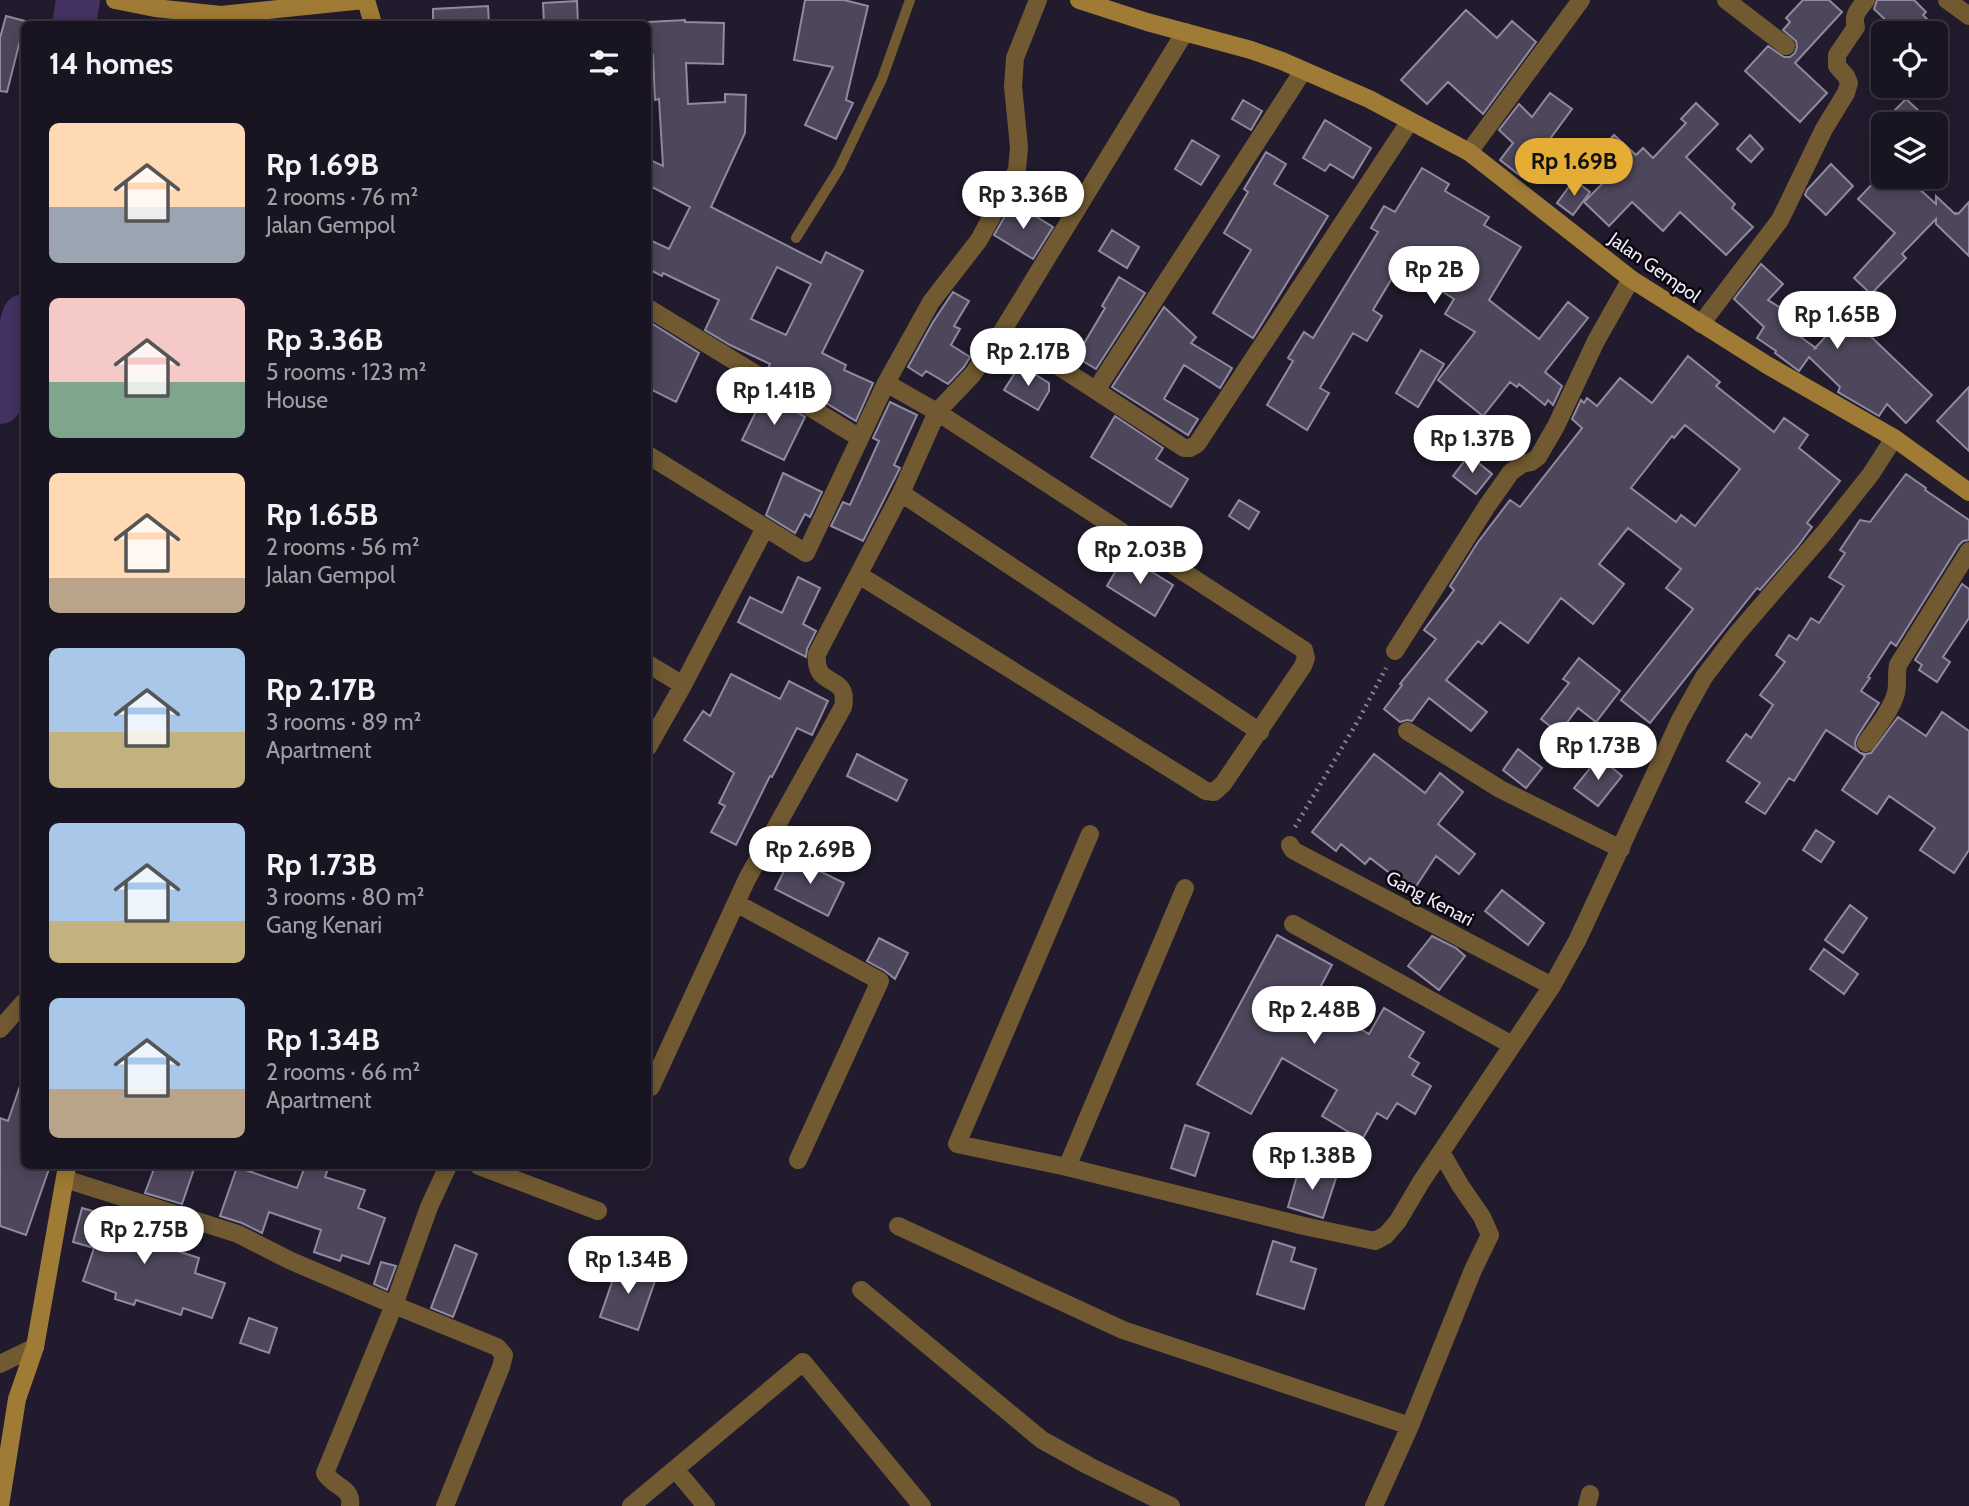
<!DOCTYPE html>
<html lang="en">
<head>
<meta charset="utf-8">
<style>
	:root { --surface:#191422; --page:#221d2a; --text:#f1f3f6; --muted:#9f9ea5; --line:#373340; --accent:#e6ad36 }
	body { margin:0; font-family:Cabin,sans-serif; background:var(--page); color:var(--text); height:100vh; display:flex; flex-direction:column; font-size:26px; white-space:nowrap }
	* { box-sizing:border-box; margin:0 }
	p { font-size:23px; color:var(--muted) }
	.icon { flex:none; width:38px; height:38px; fill:none; stroke:currentColor; stroke-width:2; stroke-linecap:round; stroke-linejoin:round }
	.map { position:relative; flex:1; overflow:hidden }
	.side { position:absolute; left:21px; top:21px; width:630px; height:1148px; display:flex; flex-direction:column; background:var(--surface); border-radius:10px; box-shadow:0 4px 18px #0003,0 0 0 2px var(--line) }
	.side>* { flex:none }
	.tools { position:absolute; left:1871px; top:21px; display:grid; gap:14px }
	.tools a { display:grid; place-items:center; width:77px; height:77px; border-radius:10px; background:var(--surface); box-shadow:0 4px 18px #0003,0 0 0 2px var(--line); font-size:35px }
	.price { position:absolute; translate:-50% -60px; padding:0 16px; border-radius:24px; background:#fff; color:#222; font-size:23px; line-height:46px; filter:drop-shadow(0 2px 4px #0008) }
	.price::after { content:''; position:absolute; left:50%; top:42px; width:21px; height:16px; margin-left:-10px; background:inherit; clip-path:polygon(0 0,100% 0,50% 100%) }
	.price.current { background:var(--accent); color:#111 }
	ul { padding:0; list-style:none }
	li { display:flex; align-items:center; gap:21px; height:175px; padding:0 28px }
	li span { display:grid; place-items:center; flex:none; width:196px; height:140px; border-radius:10px; color:#555 }
	li>.icon { margin-inline-start:auto }
	span .icon { width:84px; height:84px; fill:#fffc; stroke-width:1 }
	li b { font-size:30px }
	h2 { display:flex; justify-content:space-between; align-items:center; height:84px; padding:0 28px; font-size:30px }
	.map>svg:first-child { display:block }
</style>
</head>
<body>
<div class="map">
<svg width="1969" height="1506" viewBox="0 0 1969 1506">
	<rect width="100%" height="100%" fill="#211b2d"/>
	<g fill="none" stroke-linecap="round" stroke-linejoin="round">
		<!-- river -->
		<path stroke="#443263" stroke-width="44" d="M 74,24 L 78,0
			M 0,402 L 24,316"/>
	</g>
	<!-- building -->
	<path fill="#4e475c" stroke="#9089a0" stroke-width="2" fill-rule="evenodd" d="M 805,0 L 844,0 L 868,6 L 846,100 L 853,103 L 836,139 L 805,125 L 833,67 L 794,60 Z
		M 1803,0 L 1829,0 L 1842,12 L 1795,63 L 1827,93 L 1800,122 L 1745,71 L 1768,46 L 1784,57 L 1790,57 L 1795,53 L 1797,47 L 1796,41 L 1783,30 L 1790,22 L 1786,18 Z
		M 1877,0 L 1914,0 L 1926,12 L 1923,15 L 1941,33 L 1899,33 L 1874,9 Z
		M 577,1 L 578,24 L 544,24 L 543,3 Z
		M 488,6 L 489,24 L 433,24 L 433,9 Z
		M 1466,10 L 1497,38 L 1512,21 L 1536,42 L 1483,114 L 1448,82 L 1427,104 L 1401,80 Z
		M 6,16 L 25,21 L 7,92 L 0,91 L 0,38 Z
		M 685,20 L 685,22 L 724,23 L 723,64 L 686,63 L 688,104 L 725,102 L 725,94 L 746,95 L 745,133 L 711,207 L 821,263 L 826,252 L 863,271 L 822,353 L 846,365 L 844,370 L 873,383 L 856,421 L 768,368 L 770,364 L 730,345 L 705,330 L 719,300 L 663,273 L 662,276 L 648,269 L 648,239 L 669,249 L 690,207 L 648,185 L 648,159 L 663,166 L 659,99 L 655,100 L 653,55 L 648,55 L 648,22 ZM 777,267 L 811,284 L 786,335 L 751,319 Z
		M 1550,93 L 1572,109 L 1522,177 L 1500,160 L 1513,143 L 1499,130 L 1519,104 L 1532,117 Z
		M 1906,99 L 1933,124 L 1881,124 Z
		M 1243,100 L 1262,111 L 1251,130 L 1232,119 Z
		M 1696,103 L 1718,124 L 1686,157 L 1735,204 L 1732,208 L 1753,227 L 1726,255 L 1680,212 L 1663,231 L 1632,202 L 1609,226 L 1584,202 L 1617,169 L 1599,151 L 1614,135 L 1636,155 L 1643,148 L 1653,158 L 1686,123 L 1681,119 Z
		M 1325,120 L 1371,148 L 1353,178 L 1330,164 L 1325,171 L 1303,158 Z
		M 1750,135 L 1763,149 L 1751,162 L 1737,149 Z
		M 1192,140 L 1219,156 L 1201,185 L 1175,169 Z
		M 1266,152 L 1286,164 L 1274,184 L 1328,216 L 1253,338 L 1213,313 L 1251,250 L 1224,233 L 1248,192 L 1244,189 Z
		M 1831,164 L 1853,186 L 1826,215 L 1805,195 L 1807,190 Z
		M 1422,168 L 1449,184 L 1445,191 L 1489,217 L 1484,225 L 1521,247 L 1489,300 L 1539,339 L 1568,302 L 1588,318 L 1545,372 L 1562,386 L 1553,405 L 1548,400 L 1545,405 L 1519,384 L 1517,387 L 1510,382 L 1483,416 L 1438,380 L 1475,332 L 1445,314 L 1454,299 L 1400,265 L 1373,310 L 1382,316 L 1367,341 L 1353,333 L 1320,388 L 1329,393 L 1307,430 L 1267,405 L 1293,361 L 1288,358 L 1304,332 L 1313,338 L 1378,232 L 1371,228 L 1384,206 L 1395,212 Z
		M 1879,177 L 1906,177 L 1936,204 L 1936,196 L 1955,214 L 1956,213 L 1958,214 L 1969,202 L 1969,256 L 1936,224 L 1936,219 L 1902,254 L 1906,258 L 1871,294 L 1854,278 L 1895,233 L 1858,199 Z
		M 1574,180 L 1590,192 L 1573,215 L 1557,203 Z
		M 1013,202 L 1053,227 L 1033,259 L 994,235 Z
		M 1112,230 L 1139,247 L 1127,268 L 1099,251 Z
		M 1761,264 L 1783,284 L 1768,300 L 1795,317 L 1788,328 L 1816,348 L 1814,349 L 1861,299 L 1879,316 L 1865,331 L 1932,395 L 1906,423 L 1887,404 L 1879,416 L 1838,392 L 1840,387 L 1809,357 L 1799,371 L 1775,353 L 1776,351 L 1757,338 L 1764,327 L 1734,299 Z
		M 1119,277 L 1145,293 L 1096,369 L 1076,357 L 1105,308 L 1102,306 Z
		M 953,292 L 969,301 L 954,326 L 960,329 L 951,345 L 970,357 L 964,367 L 948,384 L 926,371 L 922,376 L 908,367 L 933,322 Z
		M 1164,307 L 1196,337 L 1191,343 L 1232,368 L 1220,388 L 1184,365 L 1164,399 L 1198,419 L 1188,435 L 1112,387 Z
		M 648,321 L 699,353 L 676,402 L 648,388 Z
		M 1421,350 L 1444,364 L 1418,407 L 1396,393 Z
		M 1688,356 L 1720,382 L 1716,386 L 1774,432 L 1784,418 L 1808,435 L 1799,448 L 1840,481 L 1807,523 L 1812,527 L 1798,546 L 1760,590 L 1757,588 L 1650,723 L 1621,700 L 1693,609 L 1666,588 L 1681,569 L 1628,528 L 1599,564 L 1624,584 L 1593,624 L 1561,598 L 1528,643 L 1500,622 L 1482,644 L 1478,641 L 1446,680 L 1487,712 L 1471,731 L 1429,698 L 1412,721 L 1407,720 L 1400,722 L 1384,709 L 1402,685 L 1400,684 L 1436,639 L 1424,630 L 1454,590 L 1450,586 L 1478,542 L 1510,500 L 1520,507 L 1582,428 L 1572,419 L 1581,400 L 1584,403 L 1587,398 L 1597,406 L 1620,378 L 1652,403 ZM 1685,425 L 1740,469 L 1695,526 L 1681,515 L 1676,522 L 1631,488 L 1672,436 L 1674,438 Z
		M 1020,365 L 1049,383 L 1049,391 L 1038,410 L 1004,390 Z
		M 1969,387 L 1969,451 L 1937,421 Z
		M 765,393 L 805,417 L 784,460 L 742,440 Z
		M 890,402 L 917,415 L 894,465 L 900,468 L 863,541 L 831,526 L 843,502 L 850,505 L 879,441 L 873,438 Z
		M 1115,416 L 1163,448 L 1156,459 L 1188,479 L 1171,507 L 1091,457 Z
		M 1469,455 L 1492,474 L 1476,494 L 1453,476 Z
		M 783,473 L 822,492 L 810,517 L 805,514 L 795,533 L 766,515 Z
		M 1906,474 L 1926,488 L 1925,490 L 1969,520 L 1969,540 L 1963,541 L 1959,545 L 1896,646 L 1891,642 L 1868,677 L 1870,678 L 1861,691 L 1879,703 L 1857,737 L 1855,743 L 1856,748 L 1860,753 L 1866,754 L 1871,753 L 1898,717 L 1926,736 L 1942,712 L 1969,731 L 1969,850 L 1954,873 L 1920,850 L 1935,828 L 1889,796 L 1877,814 L 1842,790 L 1865,756 L 1826,730 L 1794,781 L 1789,778 L 1765,814 L 1746,802 L 1760,783 L 1727,761 L 1746,734 L 1751,738 L 1773,705 L 1760,695 L 1785,662 L 1776,655 L 1789,635 L 1797,640 L 1811,618 L 1819,623 L 1844,586 L 1829,577 L 1845,553 L 1840,550 L 1860,520 L 1870,522 Z
		M 1239,500 L 1259,512 L 1249,529 L 1229,516 Z
		M 1125,555 L 1173,585 L 1155,616 L 1107,586 Z
		M 798,577 L 820,588 L 803,624 L 816,631 L 807,649 L 806,657 L 738,622 L 750,597 L 782,613 Z
		M 1962,584 L 1969,589 L 1969,618 L 1943,657 L 1950,662 L 1937,682 L 1919,670 L 1922,665 L 1915,660 Z
		M 1579,658 L 1620,691 L 1596,722 L 1578,708 L 1559,733 L 1541,719 L 1569,683 L 1563,679 Z
		M 731,674 L 780,699 L 789,681 L 828,701 L 812,735 L 797,728 L 772,777 L 770,776 L 736,845 L 711,832 L 725,806 L 719,803 L 734,773 L 684,740 L 703,711 L 710,716 Z
		M 1518,749 L 1542,768 L 1526,788 L 1503,770 Z
		M 857,754 L 907,780 L 897,801 L 847,776 Z
		M 1374,754 L 1425,793 L 1440,773 L 1463,792 L 1438,824 L 1475,854 L 1459,874 L 1436,856 L 1413,891 L 1370,858 L 1365,864 L 1341,844 L 1336,851 L 1312,832 Z
		M 1599,757 L 1622,776 L 1598,806 L 1574,788 Z
		M 1816,830 L 1834,842 L 1821,862 L 1803,850 Z
		M 791,857 L 844,883 L 828,916 L 775,889 Z
		M 1502,890 L 1544,923 L 1528,945 L 1485,911 Z
		M 1850,905 L 1867,918 L 1843,953 L 1825,940 Z
		M 1277,935 L 1332,965 L 1313,1001 L 1369,1034 L 1384,1008 L 1424,1032 L 1409,1057 L 1419,1063 L 1412,1075 L 1431,1086 L 1415,1114 L 1397,1103 L 1387,1119 L 1377,1113 L 1362,1140 L 1322,1116 L 1337,1090 L 1282,1058 L 1251,1114 L 1197,1084 Z
		M 1432,936 L 1456,948 L 1465,956 L 1439,990 L 1408,966 Z
		M 879,938 L 908,953 L 895,979 L 885,971 L 867,961 Z
		M 1824,949 L 1858,974 L 1844,994 L 1810,969 Z
		M 21,1083 L 24,1083 L 24,1166 L 50,1166 L 26,1235 L 0,1226 L 0,1118 L 8,1121 Z
		M 1185,1125 L 1209,1133 L 1195,1176 L 1171,1168 Z
		M 1300,1165 L 1336,1178 L 1323,1218 L 1288,1207 Z
		M 155,1166 L 195,1166 L 182,1204 L 145,1193 Z
		M 305,1166 L 329,1166 L 325,1177 L 365,1190 L 358,1208 L 385,1218 L 369,1264 L 342,1255 L 340,1261 L 314,1252 L 321,1230 L 269,1212 L 262,1233 L 242,1223 L 220,1216 L 237,1167 L 297,1188 Z
		M 82,1208 L 135,1223 L 138,1214 L 158,1221 L 152,1243 L 199,1258 L 195,1273 L 225,1283 L 212,1318 L 183,1308 L 181,1315 L 136,1300 L 134,1305 L 115,1299 L 116,1293 L 83,1281 L 94,1248 L 73,1242 Z
		M 1273,1241 L 1295,1248 L 1291,1261 L 1316,1269 L 1304,1309 L 1257,1294 Z
		M 455,1245 L 477,1254 L 453,1317 L 431,1308 Z
		M 381,1262 L 396,1266 L 387,1290 L 374,1284 Z
		M 619,1262 L 657,1275 L 638,1330 L 600,1317 Z
		M 249,1318 L 277,1328 L 269,1353 L 240,1343 Z"/>
	<g fill="none" stroke-linecap="round" stroke-linejoin="round">
		<!-- path -->
		<path stroke="#868190" stroke-width="4.5" stroke-dasharray="2 5" stroke-linecap="butt" d="M 1295,827 L 1359,719 L 1386,668"/>
		<!-- lane -->
		<path stroke="#715a31" stroke-width="10" d="M 796,238 L 839,169 L 882,79 L 910,0"/>
		<!-- street -->
		<path stroke="#715a31" stroke-width="18" d="M 1726,0 L 1786,46
			M 1947,0 L 1969,16
			M 1469,152 L 1581,0
			M 648,308 L 860,438
			M 1701,324 L 1780,220 L 1824,129 L 1846,93 L 1849,83 L 1846,76 L 1837,66 L 1837,55 L 1856,27 C 1852,15 1859,9 1866,0
			M 1003,330 L 1184,448 L 1190,448 L 1197,444 L 1410,121
			M 1096,390 L 1303,71
			M 648,455 L 806,553 L 886,383 L 931,302 L 979,240 L 1017,170 L 1019,147 L 1013,86 L 1015,58 L 1038,0
			M 901,493 L 1260,732
			M 859,575 L 1206,791 L 1214,792 L 1223,784 L 1303,666 L 1306,658 L 1304,650 L 937,412 L 886,383
			M 1395,651 L 1487,506 L 1511,472 L 1522,464 L 1531,462 L 1538,457 L 1556,426 L 1596,341 L 1631,279
			M 648,664 L 683,685
			M 1407,731 L 1500,789 L 1621,849
			M 1866,743 C 1876,728 1891,711 1896,693 C 1898,685 1896,675 1898,665 L 1969,551
			M 648,747 L 683,685 L 765,528
			M 1090,834 L 957,1144 L 1067,1167 L 1304,1226 L 1375,1241 L 1386,1235 L 1398,1221 L 1421,1182 L 1552,986 L 1577,941 L 1680,720 L 1704,677 L 1736,635 L 1824,533 L 1871,474 L 1894,438
			M 1290,845 L 1293,850 L 1300,854 L 1552,986
			M 736,903 L 880,981 L 798,1160
			M 1293,924 L 1512,1045
			M 0,1029 L 24,1002
			M 651,1087 L 747,879 L 843,707 C 850,672 813,690 817,654 L 901,493 L 937,412 L 973,374 L 1003,330 L 1185,32
			M 479,1166 L 598,1211
			M 1067,1167 L 1185,888
			M 65,1179 L 238,1234 L 289,1260 L 394,1305 L 325,1473 C 334,1488 353,1487 350,1506
			M 898,1226 L 1123,1330 L 1410,1426
			M 861,1290 L 1042,1440 L 1089,1466 L 1171,1506
			M 0,1364 L 35,1347
			M 675,1469 L 706,1506
			M 445,1506 L 501,1367 L 504,1355 L 497,1347 L 394,1305 L 429,1207 L 448,1166
			M 631,1506 L 803,1362 L 922,1506
			M 1374,1506 L 1410,1426 L 1473,1270 L 1490,1235 L 1482,1217 L 1460,1185 L 1441,1152
			M 1587,1506 L 1590,1494"/>
		<!-- secondary -->
		<path stroke="#9f7b35" stroke-width="18" d="M 115,0 L 155,8 L 221,15 L 364,0
			M 366,0 L 373,24
			M 1079,0 L 1147,22 L 1251,50 L 1282,61 L 1369,99 L 1469,152 L 1631,279 L 1767,365 L 1894,438 L 1969,492
			M 0,1506 L 17,1399 L 35,1347 L 67,1166"/>
	</g>
	<g text-anchor="middle" stroke-width="5" stroke-linejoin="round" paint-order="stroke">
		<!-- street labels -->
		<g font-size="19" fill="#efebf8" stroke="#0a070f">
			<text transform="translate(1655 267) rotate(35)" y="7">Jalan Gempol</text>
			<text transform="translate(1430 898) rotate(28)" y="7">Gang Kenari</text>
		</g>
	</g>
</svg>
<div class="tools">
<a><svg class="icon" aria-label="locate" viewBox="0 0 24 24"><circle cx="12" cy="12" r="6"/><path d="M12 2v4M12 18v4M2 12h4M18 12h4"/></svg></a>
<a><svg class="icon" aria-label="layers" viewBox="0 0 24 24"><path d="M12 4l9 5-9 5-9-5zM3 14l9 5 9-5"/></svg></a>
</div>
<b class="price current" style="left:1574px;top:198px">Rp 1.69B</b>
<b class="price" style="left:1023px;top:231px">Rp 3.36B</b>
<b class="price" style="left:1434px;top:306px">Rp 2B</b>
<b class="price" style="left:1837px;top:351px">Rp 1.65B</b>
<b class="price" style="left:1028px;top:388px">Rp 2.17B</b>
<b class="price" style="left:774px;top:427px">Rp 1.41B</b>
<b class="price" style="left:1472px;top:475px">Rp 1.37B</b>
<b class="price" style="left:1140px;top:586px">Rp 2.03B</b>
<b class="price" style="left:1598px;top:782px">Rp 1.73B</b>
<b class="price" style="left:810px;top:886px">Rp 2.69B</b>
<b class="price" style="left:1314px;top:1046px">Rp 2.48B</b>
<b class="price" style="left:1312px;top:1192px">Rp 1.38B</b>
<b class="price" style="left:144px;top:1266px">Rp 2.75B</b>
<b class="price" style="left:628px;top:1296px">Rp 1.34B</b>
<section class="side">
<h2>14 homes<svg class="icon" aria-label="filters" viewBox="0 0 24 24"><path d="M4 7h16M4 17h16"/><circle cx="9" cy="7" r="2"/><circle cx="15" cy="17" r="2"/></svg></h2>
<ul>
<li><span style="background:linear-gradient(#ffd9b3 60%,#9aa5b1 0)"><svg class="icon" aria-label="home" viewBox="0 0 24 24"><path d="M3 11l9-7 9 7M6 9v11h12V9"/></svg></span><div><b>Rp 1.69B</b><p>2 rooms · 76 m²</p><p>Jalan Gempol</p></div></li>
<li><span style="background:linear-gradient(#f6c9c9 60%,#7fa58c 0)"><svg class="icon" aria-label="home" viewBox="0 0 24 24"><path d="M3 11l9-7 9 7M6 9v11h12V9"/></svg></span><div><b>Rp 3.36B</b><p>5 rooms · 123 m²</p><p>House</p></div></li>
<li><span style="background:linear-gradient(#ffd9b3 75%,#b9a48a 0)"><svg class="icon" aria-label="home" viewBox="0 0 24 24"><path d="M3 11l9-7 9 7M6 9v11h12V9"/></svg></span><div><b>Rp 1.65B</b><p>2 rooms · 56 m²</p><p>Jalan Gempol</p></div></li>
<li><span style="background:linear-gradient(#a9c7e8 60%,#c2b280 0)"><svg class="icon" aria-label="home" viewBox="0 0 24 24"><path d="M3 11l9-7 9 7M6 9v11h12V9"/></svg></span><div><b>Rp 2.17B</b><p>3 rooms · 89 m²</p><p>Apartment</p></div></li>
<li><span style="background:linear-gradient(#a9c7e8 70%,#c2b280 0)"><svg class="icon" aria-label="home" viewBox="0 0 24 24"><path d="M3 11l9-7 9 7M6 9v11h12V9"/></svg></span><div><b>Rp 1.73B</b><p>3 rooms · 80 m²</p><p>Gang Kenari</p></div></li>
<li><span style="background:linear-gradient(#a9c7e8 65%,#b9a48a 0)"><svg class="icon" aria-label="home" viewBox="0 0 24 24"><path d="M3 11l9-7 9 7M6 9v11h12V9"/></svg></span><div><b>Rp 1.34B</b><p>2 rooms · 66 m²</p><p>Apartment</p></div></li>
</ul>
</section>
</div>
</body>
</html>
